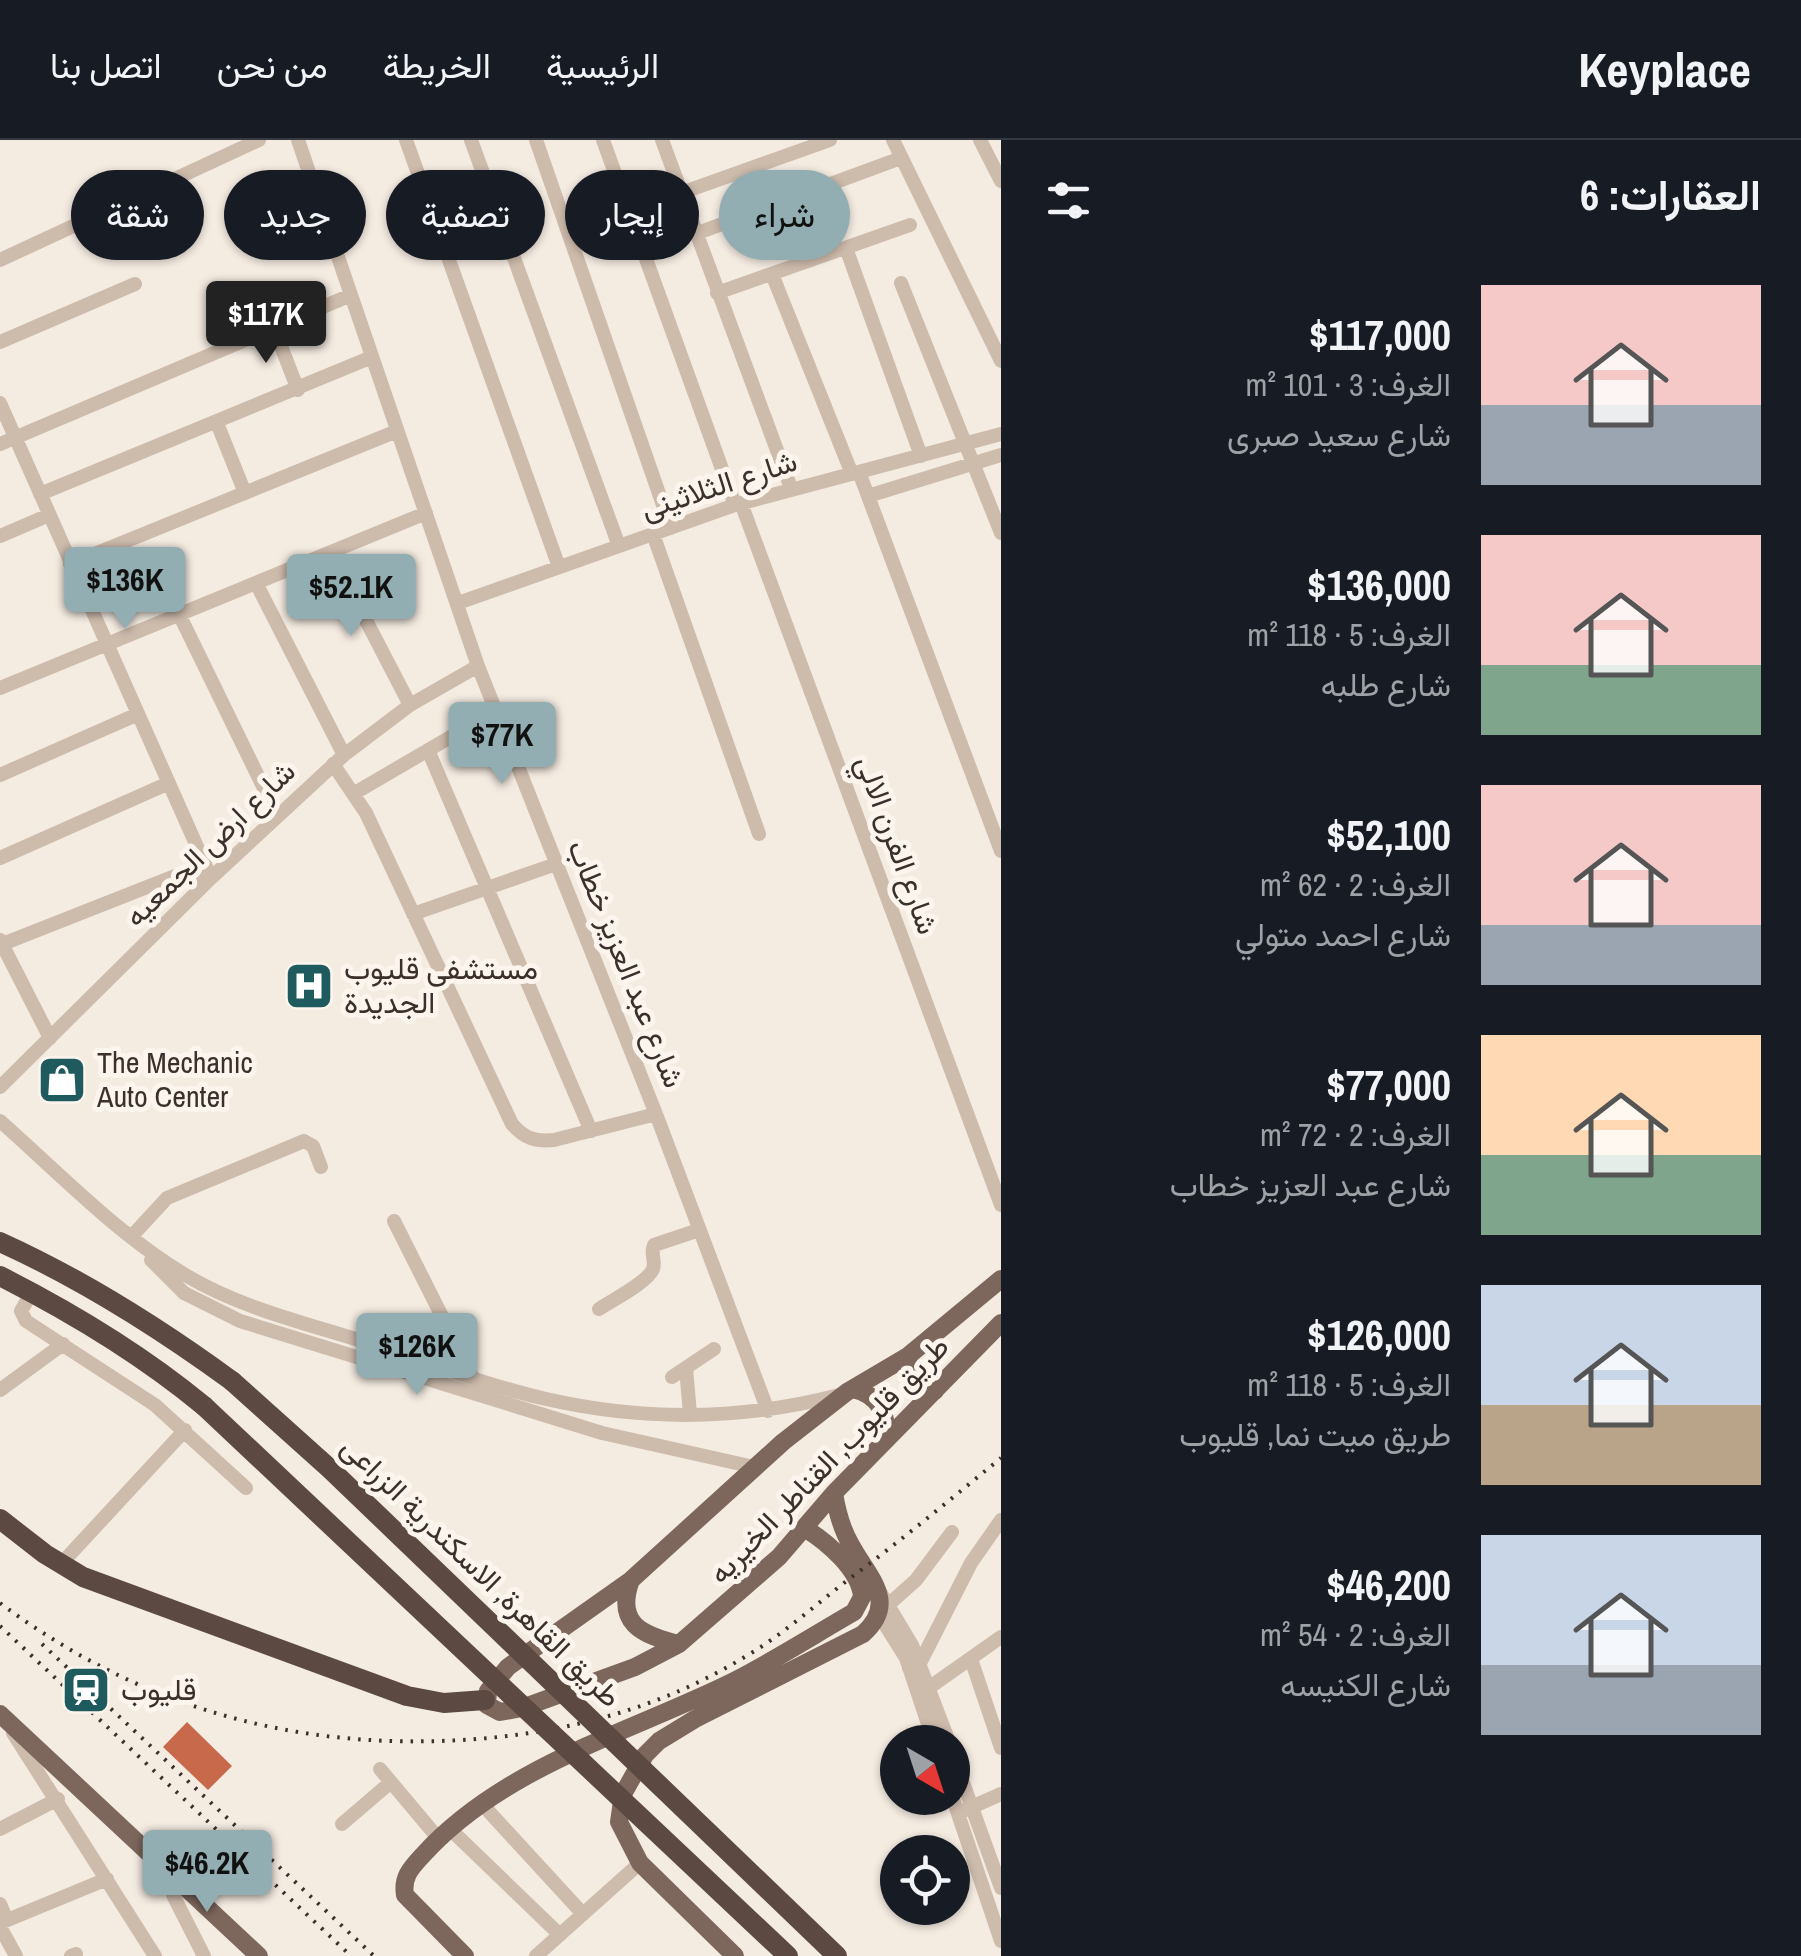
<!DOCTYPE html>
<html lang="ar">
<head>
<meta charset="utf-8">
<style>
	:root { --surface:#171b24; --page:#20242c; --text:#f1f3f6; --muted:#9ea1a6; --line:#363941; --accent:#92aeb2 }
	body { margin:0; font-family:"Archivo Narrow",Vazirmatn,sans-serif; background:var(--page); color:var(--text); direction:rtl; height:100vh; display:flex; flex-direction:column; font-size:38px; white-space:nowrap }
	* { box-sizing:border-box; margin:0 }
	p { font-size:32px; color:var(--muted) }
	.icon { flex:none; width:55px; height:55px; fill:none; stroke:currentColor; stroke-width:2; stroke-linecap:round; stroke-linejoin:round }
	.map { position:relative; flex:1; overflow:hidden; direction:ltr }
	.sheet { display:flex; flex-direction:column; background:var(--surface); width:800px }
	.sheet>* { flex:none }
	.banner { position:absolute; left:30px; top:30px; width:820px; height:90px; direction:rtl; display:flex; gap:20px }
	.needle { width:65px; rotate:141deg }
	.controls { position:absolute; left:880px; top:1585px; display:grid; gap:20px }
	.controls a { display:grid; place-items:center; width:90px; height:90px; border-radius:50%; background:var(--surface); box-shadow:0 2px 8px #0004; font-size:50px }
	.price { position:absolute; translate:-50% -85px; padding:0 22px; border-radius:10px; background:var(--accent); color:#111; font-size:32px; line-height:65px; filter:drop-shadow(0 2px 5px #0008) }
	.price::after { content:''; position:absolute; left:50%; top:60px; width:30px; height:22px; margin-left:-15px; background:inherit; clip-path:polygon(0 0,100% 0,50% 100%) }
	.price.on { background:#222; color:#fff }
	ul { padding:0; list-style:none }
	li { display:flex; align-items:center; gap:30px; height:250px; padding:0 40px }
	li span { display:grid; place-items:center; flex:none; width:280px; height:200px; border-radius:0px; color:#555 }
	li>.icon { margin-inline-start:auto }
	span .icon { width:120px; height:120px; fill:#fffc; stroke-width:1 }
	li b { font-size:42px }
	h2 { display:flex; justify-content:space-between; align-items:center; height:120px; padding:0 40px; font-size:42px }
	.chip { padding:0 35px; border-radius:45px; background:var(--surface); box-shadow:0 2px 8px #0004; font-size:35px; line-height:90px }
	.chip.on { background:var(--accent); color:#111 }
	header { display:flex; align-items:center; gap:60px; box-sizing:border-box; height:140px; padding:0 50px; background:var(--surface); border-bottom:2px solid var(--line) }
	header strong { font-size:48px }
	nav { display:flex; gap:55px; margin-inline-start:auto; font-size:35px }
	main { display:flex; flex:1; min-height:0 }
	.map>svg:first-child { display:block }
</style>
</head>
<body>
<header>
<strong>Keyplace</strong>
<nav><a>الرئيسية</a><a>الخريطة</a><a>من نحن</a><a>اتصل بنا</a></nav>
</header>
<main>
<section class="sheet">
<h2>العقارات: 6<svg class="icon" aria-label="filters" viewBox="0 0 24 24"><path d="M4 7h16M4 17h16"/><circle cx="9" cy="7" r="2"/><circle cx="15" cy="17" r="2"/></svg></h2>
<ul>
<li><span style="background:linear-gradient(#f6c9c9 60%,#9aa5b1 0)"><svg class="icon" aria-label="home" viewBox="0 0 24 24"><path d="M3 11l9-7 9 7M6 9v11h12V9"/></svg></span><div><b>$117,000</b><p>الغرف: 3 · 101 m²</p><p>شارع سعيد صبرى</p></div></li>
<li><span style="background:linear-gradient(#f6c9c9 65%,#7fa58c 0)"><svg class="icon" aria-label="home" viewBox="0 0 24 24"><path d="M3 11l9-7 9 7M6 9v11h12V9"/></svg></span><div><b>$136,000</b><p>الغرف: 5 · 118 m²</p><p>شارع طلبه</p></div></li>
<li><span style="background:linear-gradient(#f6c9c9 70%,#9aa5b1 0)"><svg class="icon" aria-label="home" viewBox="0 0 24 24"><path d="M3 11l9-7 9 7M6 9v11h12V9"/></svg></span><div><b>$52,100</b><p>الغرف: 2 · 62 m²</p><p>شارع احمد متولي</p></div></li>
<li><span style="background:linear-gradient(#ffd9b3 60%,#7fa58c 0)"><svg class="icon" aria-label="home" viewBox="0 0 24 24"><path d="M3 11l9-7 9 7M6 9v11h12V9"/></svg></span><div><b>$77,000</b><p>الغرف: 2 · 72 m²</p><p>شارع عبد العزيز خطاب</p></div></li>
<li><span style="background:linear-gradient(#c9d6e8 60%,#b9a48a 0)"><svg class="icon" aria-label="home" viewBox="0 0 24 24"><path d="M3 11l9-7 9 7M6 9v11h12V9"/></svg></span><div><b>$126,000</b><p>الغرف: 5 · 118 m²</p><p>طريق ميت نما, قليوب</p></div></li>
<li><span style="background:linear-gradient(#c9d6e8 65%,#9aa5b1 0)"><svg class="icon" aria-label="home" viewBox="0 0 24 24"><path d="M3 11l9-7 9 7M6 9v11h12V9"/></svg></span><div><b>$46,200</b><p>الغرف: 2 · 54 m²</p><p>شارع الكنيسه</p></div></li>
</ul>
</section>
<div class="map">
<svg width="1001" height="1816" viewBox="0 0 1001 1816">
	<rect width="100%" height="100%" fill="#f4ebe1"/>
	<!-- building -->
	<path fill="#c8694b" d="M 187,1582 L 232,1626 L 208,1650 L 163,1607 Z"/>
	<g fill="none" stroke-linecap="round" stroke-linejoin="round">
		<!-- minor -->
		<path stroke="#cdbbac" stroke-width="14" d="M 298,0 L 478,526 L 656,974 L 768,1271
			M 406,0 L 559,427
			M 471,0 L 619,406
			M 536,0 L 671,388
			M 603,0 L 735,365
			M 662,0 L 791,348
			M 893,0 L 1001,221
			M 980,0 L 1001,41
			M 681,53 L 830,0
			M 695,94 L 901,18
			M 846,108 L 921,316
			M 0,120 L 259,0
			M 772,134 L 852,334
			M 901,143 L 1001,393
			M 717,153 L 910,85
			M 274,188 L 298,250
			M 0,202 L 135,144
			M 0,263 L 211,738
			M 217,283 L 245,353
			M 0,304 L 351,155
			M 859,332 L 1001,711
			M 40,354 L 372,217
			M 868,356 L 1001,315
			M 741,363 L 1001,1065
			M 653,394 L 759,694
			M 0,396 L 49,375
			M 331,413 L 410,565
			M 70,424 L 397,291
			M 256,443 L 344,615
			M 458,463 L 735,365 L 1001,294
			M 179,474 L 277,675
			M 0,548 L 426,373
			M 428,610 L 591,991
			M 333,624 L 366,673 L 512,984 C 524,998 535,1002 554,1000 L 656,974
			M 0,635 L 138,574
			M 353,654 L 495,571
			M 0,718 L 169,643
			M 413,774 L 556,724
			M 0,800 L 50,898
			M 0,805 L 175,736 L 187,733 L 211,738
			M 0,947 L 211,738 L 344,615 L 410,565 L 478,526
			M 0,981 C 60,1034 118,1095 187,1136 C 241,1168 305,1183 365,1202 C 424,1221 485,1245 546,1259 C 643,1281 743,1280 839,1255
			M 394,1081 L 472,1236
			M 131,1097 L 167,1058 L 304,1001 L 313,1006 L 321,1027
			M 151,1120 L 184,1153 L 240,1181 L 602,1293 L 754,1327
			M 32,1152 L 21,1171 L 26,1181 L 155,1265 L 246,1348
			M 599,1169 C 611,1161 648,1142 653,1129 C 656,1120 650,1114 654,1105 L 699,1090
			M 686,1228 L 690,1274
			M 672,1237 L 714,1209
			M 0,1250 L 63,1204
			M 61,1424 L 185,1290
			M 879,1450 L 912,1505 L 949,1602
			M 888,1465 L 916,1440 L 952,1392
			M 879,1475 L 906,1518 L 934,1602
			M 971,1519 L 1001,1608
			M 909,1528 L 920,1523 L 971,1423 L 1001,1380
			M 930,1547 L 1001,1497
			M 13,1593 L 155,1816
			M 952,1612 L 1001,1748
			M 380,1629 L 438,1698
			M 952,1656 L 1001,1801
			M 481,1663 L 583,1774
			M 965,1670 L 1001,1654
			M 342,1684 L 391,1642
			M 0,1689 L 58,1659
			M 450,1689 L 560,1795
			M 174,1736 L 173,1755 L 204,1816
			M 0,1764 L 7,1780
			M 0,1783 L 107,1739
			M 0,1787 L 16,1816
			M 71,1816 L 76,1814
			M 536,1816 L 640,1723"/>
		<!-- major -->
		<path stroke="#7d675c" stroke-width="18" d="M 1001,1139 L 908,1216 L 847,1252 L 783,1302 L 631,1440 L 508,1527 L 488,1551 L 487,1565 L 500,1572 L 522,1568 L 635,1527 L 679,1504 L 779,1417 L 834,1353 L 1001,1183
			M 908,1216 C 908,1236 916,1246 935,1251
			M 853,1249 C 879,1255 891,1276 883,1302
			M 631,1440 C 615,1483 641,1495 679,1504
			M 0,1574 L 259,1816
			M 465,1816 L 405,1755 C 402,1737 411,1728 422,1716 C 503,1626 629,1593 734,1541 C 775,1520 814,1495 854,1472 L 862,1457 C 860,1430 827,1402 806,1389
			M 735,1816 L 640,1723 L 619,1682 L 623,1654 L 645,1615 L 659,1601 L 695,1579 L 863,1494 C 899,1462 868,1437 851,1405 C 841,1388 837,1372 834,1353"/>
		<!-- highway -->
		<path stroke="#5c4a42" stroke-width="20" d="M 0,1102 C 84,1140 158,1187 232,1241
			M 0,1136 C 73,1173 141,1214 204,1266
			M 0,1379 L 45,1414 L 83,1437 L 407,1556 L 444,1563 L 485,1560"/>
		<!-- rail -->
		<path stroke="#3b302b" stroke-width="4" stroke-dasharray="2.5 8" stroke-linecap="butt" d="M 0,1463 C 138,1566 291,1610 462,1600 C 562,1594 657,1570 743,1518 C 783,1495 816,1464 853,1436 C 903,1399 952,1358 1001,1318
			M 0,1486 L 351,1816
			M 42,1504 L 374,1816"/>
		<!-- highway-bridge -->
		<path stroke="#5c4a42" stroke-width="20" d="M 232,1241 L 329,1328 L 837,1816
			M 204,1266 L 788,1816"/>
	</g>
	<!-- icons -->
	<defs>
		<g id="hospital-square" transform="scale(2.5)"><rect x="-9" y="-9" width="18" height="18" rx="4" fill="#1f5a5e" stroke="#fbf5ee"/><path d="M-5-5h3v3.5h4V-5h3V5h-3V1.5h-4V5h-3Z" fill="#fff"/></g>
		<g id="shop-square" transform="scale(2.5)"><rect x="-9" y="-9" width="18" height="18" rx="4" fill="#1f5a5e" stroke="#fbf5ee"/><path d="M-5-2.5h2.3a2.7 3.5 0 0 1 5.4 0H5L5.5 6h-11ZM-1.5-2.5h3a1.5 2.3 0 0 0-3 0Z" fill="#fff"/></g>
		<g id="station-square" transform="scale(2.5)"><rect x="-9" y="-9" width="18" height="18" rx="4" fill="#1f5a5e" stroke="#fbf5ee"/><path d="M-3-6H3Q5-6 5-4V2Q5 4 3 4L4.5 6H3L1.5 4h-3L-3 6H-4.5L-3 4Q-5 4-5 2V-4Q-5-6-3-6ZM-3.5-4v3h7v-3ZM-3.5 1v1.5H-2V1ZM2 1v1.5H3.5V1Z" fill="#fff"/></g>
	</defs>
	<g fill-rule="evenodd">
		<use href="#hospital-square" x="309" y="846"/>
		<use href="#shop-square" x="62" y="940"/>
		<use href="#station-square" x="86" y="1550"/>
	</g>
	<g text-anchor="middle" stroke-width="10" stroke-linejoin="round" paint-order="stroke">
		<!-- street labels -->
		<g font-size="30" fill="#3b302b" stroke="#fbf5ee">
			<text transform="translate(719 345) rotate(-18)" y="10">شارع الثلاثينى</text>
			<text transform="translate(210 704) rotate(-44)" y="10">شارع ارض الجمعيه</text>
			<text transform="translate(897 705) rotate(70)" y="10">شارع الفرن الالي</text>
			<text transform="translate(626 824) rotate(68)" y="10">شارع عبد العزيز خطاب</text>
			<text transform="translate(829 1320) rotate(-46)" y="10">طريق قليوب, القناطر الخيريه</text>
			<text transform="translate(481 1432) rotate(44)" y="10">طريق القاهرة, الاسكندرية الزراعى</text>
		</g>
		<!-- poi labels -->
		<g font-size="30" fill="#3b302b" stroke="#fbf5ee" text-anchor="start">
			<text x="344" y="839">مستشفى قليوب<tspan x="344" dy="34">الجديدة</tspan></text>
			<text x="97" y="933">The Mechanic<tspan x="97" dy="34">Auto Center</tspan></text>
			<text x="121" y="1560">قليوب</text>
		</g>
	</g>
</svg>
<div class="controls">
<a><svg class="needle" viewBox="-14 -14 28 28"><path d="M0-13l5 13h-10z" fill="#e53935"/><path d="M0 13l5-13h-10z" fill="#9ea1a6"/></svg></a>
<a><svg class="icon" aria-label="locate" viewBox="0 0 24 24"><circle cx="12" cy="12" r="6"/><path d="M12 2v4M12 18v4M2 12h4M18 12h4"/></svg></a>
</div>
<b class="price on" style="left:266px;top:226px">$117K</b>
<b class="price" style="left:125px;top:492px">$136K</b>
<b class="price" style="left:351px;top:499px">$52.1K</b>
<b class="price" style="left:502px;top:647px">$77K</b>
<b class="price" style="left:417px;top:1258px">$126K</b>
<b class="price" style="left:207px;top:1775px">$46.2K</b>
<div class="banner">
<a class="chip on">شراء</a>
<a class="chip">إيجار</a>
<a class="chip">تصفية</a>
<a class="chip">جديد</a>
<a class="chip">شقة</a>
</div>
</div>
</main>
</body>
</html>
